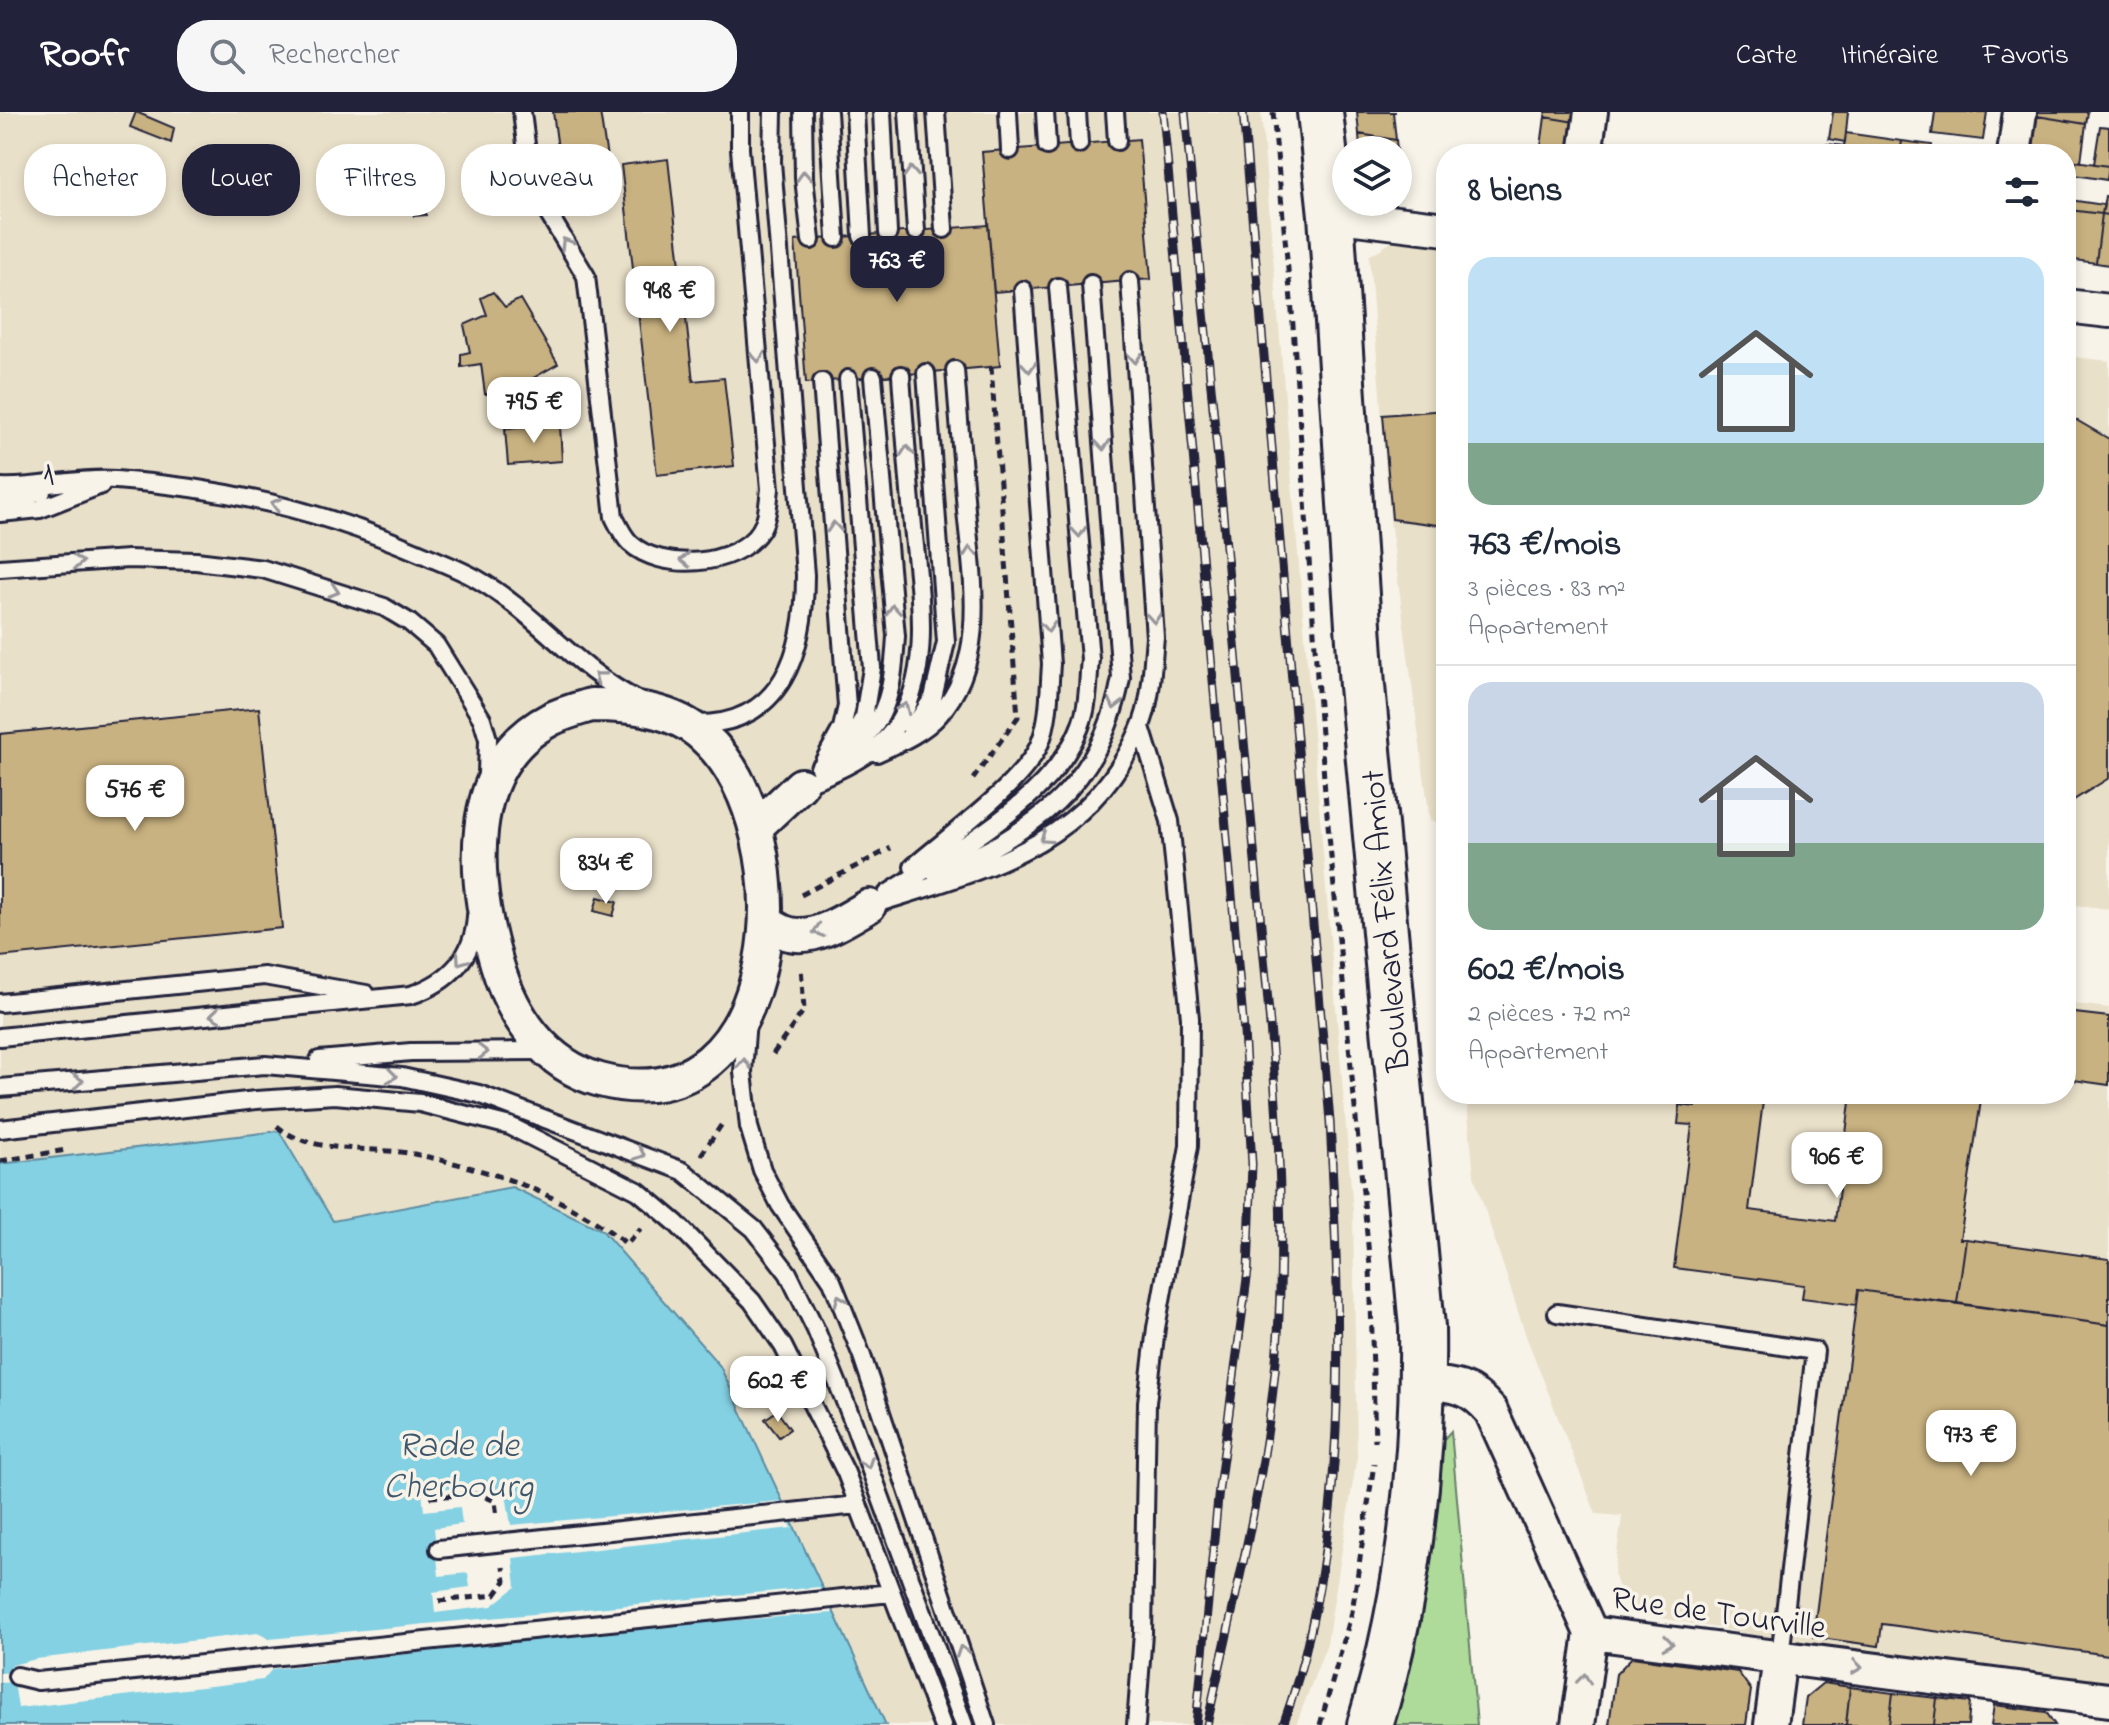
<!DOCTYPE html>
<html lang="fr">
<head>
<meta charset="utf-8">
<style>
	:root { --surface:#fff; --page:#f6f6f7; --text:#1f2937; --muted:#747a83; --line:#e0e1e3; --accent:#22223b }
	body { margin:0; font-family:"Indie Flower",sans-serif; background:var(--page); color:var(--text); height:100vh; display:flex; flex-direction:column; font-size:30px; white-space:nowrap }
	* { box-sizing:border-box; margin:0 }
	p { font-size:26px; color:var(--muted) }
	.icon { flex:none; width:44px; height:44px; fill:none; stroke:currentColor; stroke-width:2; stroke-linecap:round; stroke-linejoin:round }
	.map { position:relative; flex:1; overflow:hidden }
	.side { position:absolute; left:1436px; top:32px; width:640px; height:960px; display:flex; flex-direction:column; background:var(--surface); border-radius:32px; box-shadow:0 4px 12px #0003 }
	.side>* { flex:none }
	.top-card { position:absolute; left:24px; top:32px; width:760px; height:72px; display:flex; gap:16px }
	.buttons { position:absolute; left:1332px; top:24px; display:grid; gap:16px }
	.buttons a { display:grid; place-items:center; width:80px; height:80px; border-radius:50%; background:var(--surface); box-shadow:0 4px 12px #0003; font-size:40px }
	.price { position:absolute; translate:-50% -68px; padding:0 18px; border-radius:16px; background:#fff; color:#222; font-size:26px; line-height:52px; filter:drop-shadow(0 2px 4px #0008) }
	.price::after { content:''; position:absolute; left:50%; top:48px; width:24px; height:18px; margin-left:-12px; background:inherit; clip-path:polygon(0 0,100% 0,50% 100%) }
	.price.on { background:var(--accent); color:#fff }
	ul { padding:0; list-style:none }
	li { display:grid; align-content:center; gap:16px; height:424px; padding:0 32px }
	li+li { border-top:2px solid var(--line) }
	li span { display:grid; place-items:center; height:248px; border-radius:24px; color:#555 }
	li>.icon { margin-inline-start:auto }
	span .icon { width:144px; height:144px; fill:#fffc; stroke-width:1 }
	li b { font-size:34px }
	h2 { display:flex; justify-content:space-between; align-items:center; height:96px; padding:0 32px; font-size:34px }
	.chip { padding:0 28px; border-radius:32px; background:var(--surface); box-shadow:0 4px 12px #0003; font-size:28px; line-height:72px }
	.chip.on { background:var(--accent); color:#fff }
	header { display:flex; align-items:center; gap:48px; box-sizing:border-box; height:112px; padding:0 40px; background:var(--accent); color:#fff }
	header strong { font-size:38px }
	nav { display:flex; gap:44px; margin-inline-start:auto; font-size:28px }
	.search { width:560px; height:72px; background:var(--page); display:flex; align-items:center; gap:20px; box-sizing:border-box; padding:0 28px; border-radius:32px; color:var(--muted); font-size:30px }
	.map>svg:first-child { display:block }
</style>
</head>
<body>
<header>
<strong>Roofr</strong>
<div class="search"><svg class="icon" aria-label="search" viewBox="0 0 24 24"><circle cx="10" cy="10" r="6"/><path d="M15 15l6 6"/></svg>Rechercher</div>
<nav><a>Carte</a><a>Itinéraire</a><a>Favoris</a></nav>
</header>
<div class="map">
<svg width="2109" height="1613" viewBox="0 0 2109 1613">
	<rect width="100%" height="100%" fill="#f7f3e8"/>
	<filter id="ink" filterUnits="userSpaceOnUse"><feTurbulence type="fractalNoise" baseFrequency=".0125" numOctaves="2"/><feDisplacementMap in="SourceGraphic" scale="16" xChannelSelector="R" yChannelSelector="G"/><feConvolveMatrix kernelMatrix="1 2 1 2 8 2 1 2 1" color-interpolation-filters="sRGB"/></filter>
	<g filter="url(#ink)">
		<!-- built -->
		<path fill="#e9e0c9" d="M 0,0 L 1261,0 L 1353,1099 L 1357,1345 L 1327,1531 L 1296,1613 L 886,1613 L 720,1254 L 513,1075 L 333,1109 L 279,1019 L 0,1052 Z
			M 1393,129 L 1446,135 L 1446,711 L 1430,709 L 1390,408 L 1369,144 Z
			M 2066,244 L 2109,249 L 2109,797 L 2066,792 Z
			M 2066,891 L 2109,896 L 2109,1587 L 1628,1500 L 1614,1462 L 1622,1404 L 1596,1402 L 1526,1224 L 1474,1064 L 1466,982 L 2066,982 Z"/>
		<!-- green -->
		<path fill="#aedb99" stroke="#687e6a" stroke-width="2" d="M 1451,1319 L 1477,1613 L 1394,1613 C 1425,1523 1435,1423 1443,1328 Z"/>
		<!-- water -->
		<path fill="#84d1e3" stroke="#5d8ba0" stroke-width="2" d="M 279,1019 L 333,1109 L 512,1075 L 602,1118 L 720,1254 L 886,1613 L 0,1613 L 0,1052 Z"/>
		<!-- pier -->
		<path fill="#f7f3e8" d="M 483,1373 L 506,1382 L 511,1413 L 780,1389 L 792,1416 L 513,1446 L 516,1475 L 492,1494 L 435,1501 L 433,1480 L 470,1475 L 468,1461 L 439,1464 L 434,1416 L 462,1412 L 460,1395 L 424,1399 L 422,1380 Z
			M 819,1475 L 833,1501 L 658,1514 L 272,1557 L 263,1568 L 18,1596 L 14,1570 L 0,1571 L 0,1561 L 13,1560 L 12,1553 L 36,1547 L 258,1521 L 269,1527 Z"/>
		<!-- building -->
		<path fill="#c9b281" stroke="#22223b" stroke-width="2" d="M 136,0 L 174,16 L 171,31 L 130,15 Z
			M 553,0 L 600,0 L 608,52 L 561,59 Z
			M 1357,0 L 1396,0 L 1393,0 L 1396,28 L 1359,22 Z
			M 1546,0 L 1577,0 L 1575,10 L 1545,5 Z
			M 1833,0 L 1848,0 L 1845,30 L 1829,27 Z
			M 1935,0 L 1987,0 L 1983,28 L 1932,22 Z
			M 2038,0 L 2088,0 L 2086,12 L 2037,4 Z
			M 2037,4 L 2086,12 L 2081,50 L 2066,48 L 2066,42 L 2032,42 Z
			M 1545,5 L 1575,10 L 1571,42 L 1540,42 Z
			M 2100,14 L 2109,15 L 2109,54 L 2094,52 Z
			M 1846,21 L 1902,29 L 1900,42 L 1843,42 Z
			M 1359,22 L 1396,28 L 1397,38 L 1360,38 Z
			M 1139,27 L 1151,167 L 994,180 L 982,40 Z
			M 1902,29 L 1932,33 L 1931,42 L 1900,42 Z
			M 1604,30 L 1626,33 L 1625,42 L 1602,42 Z
			M 1827,32 L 1844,34 L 1843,42 L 1825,42 Z
			M 668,47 L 693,269 L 724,266 L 734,354 L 657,363 L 621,53 Z
			M 2066,48 L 2076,49 L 2073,70 L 2066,69 Z
			M 2076,49 L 2109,54 L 2107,68 L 2074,63 Z
			M 2105,84 L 2109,85 L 2109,103 L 2102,102 Z
			M 424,85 L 426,103 L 414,104 L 412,87 Z
			M 2070,88 L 2104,93 L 2102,102 L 2069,98 Z
			M 2069,98 L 2102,102 L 2096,151 L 2066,147 Z
			M 2102,102 L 2109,103 L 2109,153 L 2096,151 Z
			M 988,113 L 1000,254 L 806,271 L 795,129 Z
			M 493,180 L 505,195 L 520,187 L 558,252 L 505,282 L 485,282 L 481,252 L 461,255 L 461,242 L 470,240 L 464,213 L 487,203 L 481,186 Z
			M 1445,298 L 1446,414 L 1392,407 L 1383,303 Z
			M 2066,302 L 2109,327 L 2109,666 L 2072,689 L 2066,686 Z
			M 560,313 L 562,349 L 508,353 L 505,317 Z
			M 259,596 L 282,816 L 0,845 L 0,622 Z
			M 598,785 L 617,790 L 613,804 L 594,799 Z
			M 2066,900 L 2109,905 L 2109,973 L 2066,967 Z
			M 1697,982 L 1764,982 L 1749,1098 L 1835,1109 L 1851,982 L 1982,982 L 1960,1127 L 1966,1127 L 1957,1191 L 1858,1178 L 1856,1193 L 1802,1186 L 1804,1173 L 1674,1156 L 1692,1013 L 1678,1012 L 1680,993 L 1695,995 Z
			M 1966,1127 L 2109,1147 L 2109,1213 L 1957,1191 Z
			M 1858,1178 L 2109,1213 L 2109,1543 L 1882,1512 L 1879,1534 L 1813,1525 Z
			M 777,1299 L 790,1317 L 779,1325 L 765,1307 Z
			M 1632,1545 L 1738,1560 L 1751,1578 L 1746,1613 L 1609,1613 L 1616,1562 Z
			M 1823,1571 L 1850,1575 L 1846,1613 L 1802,1613 L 1806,1585 Z
			M 1850,1575 L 1893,1581 L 1889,1613 L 1846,1613 Z
			M 1893,1581 L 1937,1586 L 1934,1613 L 1889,1613 Z
			M 1937,1586 L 1970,1590 L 1968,1613 L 1934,1613 Z
			M 1994,1593 L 2046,1600 L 2055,1613 L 1991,1613 Z"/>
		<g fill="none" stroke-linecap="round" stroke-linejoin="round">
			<!-- service casing -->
			<g stroke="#22223b" stroke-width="22">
				<path id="service" d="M 522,0 L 531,73 L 586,164 L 614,405 C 619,415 623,424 630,431 C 661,460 736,455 760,419 C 768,407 768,391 770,377 L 740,37 L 740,0
					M 803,0 L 804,66 L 811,128
					M 828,0 L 836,126
					M 855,0 L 862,124
					M 882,0 L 888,121
					M 908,0 L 916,119
					M 936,0 L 944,117
					M 1008,0 L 1010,38
					M 1045,0 L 1047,34
					M 1077,0 L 1079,32
					M 1115,0 L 1117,29
					M 822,270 L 847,594 L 842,616 L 824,649
					M 0,375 C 38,377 77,365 116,368 C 222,375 324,399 422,442 C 440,450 460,457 477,467 C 536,501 576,557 637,588
					M 0,388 L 42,380
					M 0,401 L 40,397 L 101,373
					M 0,456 L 128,447 L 196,449 L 263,457 L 384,495 L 409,510 L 436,533 L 482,607 L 488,627 L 487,662
					M 693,612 C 784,615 805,537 805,463 L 772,50 L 773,0
					M 911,618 L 933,586 L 946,530 L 926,261
					M 848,631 L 864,605 L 872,556 L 848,267
					M 877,641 C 899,631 923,621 939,603 C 989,547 972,465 966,398 C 962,351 959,305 955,258
					M 819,656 C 835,644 857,634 870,619 C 892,594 894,556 896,524 L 873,265
					M 801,673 C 833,662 873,645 894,617 C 937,559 917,469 912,403 C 908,356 904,310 901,263
					M 913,755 C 946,726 1025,670 1040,631 C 1050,606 1049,578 1051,552 L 1023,178
					M 936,763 C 1032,720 1101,676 1121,566 L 1091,172
					M 887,782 C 953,739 1062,684 1084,603 C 1089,585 1088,565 1090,547 L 1058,175
					M 869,794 C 982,758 1088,736 1140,616 C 1152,589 1152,555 1155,525 L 1130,169
					M 0,891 L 264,864 L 366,882
					M 747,908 L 743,960 L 749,1015 L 762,1058 L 780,1093 L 832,1169 L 862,1244 L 986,1613
					M 0,925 L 411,883 C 449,870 474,845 476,804
					M 319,948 L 411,940 L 546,939
					M 0,976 L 265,953 L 402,965 L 479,982 L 683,1059 L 754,1117 L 788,1161 L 816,1218 L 852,1307 L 964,1613
					M 0,1017 L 256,988 L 335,983 L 420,991 L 510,1014 L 638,1079 L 676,1111 L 752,1189 L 783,1234 L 846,1361 L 942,1613
					M 1557,1201 L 1815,1239 L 1780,1545
					M 439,1437 L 857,1393
					M 17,1564 L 38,1569 L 891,1481
					M 1136,1613 L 1143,1521 L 1147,1290 L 1156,1216 L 1189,1034 L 1190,906 L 1170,709 L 1141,615"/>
			</g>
			<!-- minor casing -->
			<g stroke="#22223b" stroke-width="38">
				<path id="minor" d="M 1585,42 L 1591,0
					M 2014,42 L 2020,0
					M 1331,103 L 1446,117
					M 2066,194 L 2109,199
					M 591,593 C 630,593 674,597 704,625 C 807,718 787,1018 600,968 C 545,953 512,904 497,852 C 473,771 461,653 551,607 C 563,601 578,597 591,593 Z
					M 756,715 L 801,673
					M 767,809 C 799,840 836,813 869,794
					M 1422,1272 C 1453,1271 1471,1275 1491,1299 L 1591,1521
					M 1591,1521 L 2109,1588
					M 1578,1613 L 1591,1521
					M 1771,1613 L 1780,1545"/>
			</g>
			<!-- primary casing -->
			<g stroke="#22223b" stroke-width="50">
				<path id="primary" d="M 1320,0 L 1331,103 L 1362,574 L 1422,1215 C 1424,1351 1410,1483 1370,1613"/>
			</g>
			<!-- path -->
			<path stroke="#22223b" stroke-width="5" stroke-dasharray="8 6" stroke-linecap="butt" d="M 1273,0 L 1292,199 L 1325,681 L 1370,1154 L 1375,1330
				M 973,667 L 1018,605 L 991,255
				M 801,783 L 891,736
				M 773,942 L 804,898 L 801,854
				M 277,1014 C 310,1043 372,1034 414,1042 C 496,1059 560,1081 627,1132 L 641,1116
				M 701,1043 L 722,1012
				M 0,1049 L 66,1038
				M 430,1385 L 478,1382 L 495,1389 L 497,1405
				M 439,1489 L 495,1483 L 505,1469 L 503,1455
				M 1320,1613 L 1352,1500 L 1374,1352"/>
			<!-- service -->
			<use href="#service" stroke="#f7f3e8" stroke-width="16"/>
			<!-- minor -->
			<use href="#minor" stroke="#f7f3e8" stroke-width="32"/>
			<!-- primary -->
			<use href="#primary" stroke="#f7f3e8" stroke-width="44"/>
			<!-- rail casing -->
			<g stroke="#22223b" stroke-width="9">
				<path id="rail" d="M 1163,0 L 1244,920 L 1252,1052 L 1248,1159 L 1219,1376 L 1196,1613
					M 1185,0 C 1208,238 1230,477 1252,715 C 1266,877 1287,1041 1279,1204 C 1273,1343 1236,1477 1207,1613
					M 1243,0 L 1330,1009 C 1340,1208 1352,1422 1283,1613"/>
			</g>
			<!-- rail -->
			<use href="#rail" stroke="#f7f3e8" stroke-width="6" stroke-dasharray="18" stroke-linecap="butt"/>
		</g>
		<!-- one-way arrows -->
		<defs><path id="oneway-chevron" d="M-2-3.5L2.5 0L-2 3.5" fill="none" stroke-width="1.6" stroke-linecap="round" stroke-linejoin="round" transform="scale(2)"/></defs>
		<g stroke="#97959a">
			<use href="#oneway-chevron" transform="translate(911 60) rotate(-93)"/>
			<use href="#oneway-chevron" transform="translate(804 64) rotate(-93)"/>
			<use href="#oneway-chevron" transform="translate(566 131) rotate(-121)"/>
			<use href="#oneway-chevron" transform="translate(758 245) rotate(85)"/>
			<use href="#oneway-chevron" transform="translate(1135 246) rotate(86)"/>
			<use href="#oneway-chevron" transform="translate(1029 255) rotate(86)"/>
			<use href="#oneway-chevron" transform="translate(1103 333) rotate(86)"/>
			<use href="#oneway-chevron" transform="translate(907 339) rotate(-95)"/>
			<use href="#oneway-chevron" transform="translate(276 392) rotate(-165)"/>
			<use href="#oneway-chevron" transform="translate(834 415) rotate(-95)"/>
			<use href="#oneway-chevron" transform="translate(1079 420) rotate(85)"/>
			<use href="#oneway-chevron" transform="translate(970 440) rotate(-95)"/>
			<use href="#oneway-chevron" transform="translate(685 448) rotate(179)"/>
			<use href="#oneway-chevron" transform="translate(78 450) rotate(-3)"/>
			<use href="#oneway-chevron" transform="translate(334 479) rotate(18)"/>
			<use href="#oneway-chevron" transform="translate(893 498) rotate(-95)"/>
			<use href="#oneway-chevron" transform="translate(1154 506) rotate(86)"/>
			<use href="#oneway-chevron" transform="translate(1048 515) rotate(86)"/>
			<use href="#oneway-chevron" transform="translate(599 565) rotate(-142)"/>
			<use href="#oneway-chevron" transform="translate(1115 592) rotate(104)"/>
			<use href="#oneway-chevron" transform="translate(904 596) rotate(-66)"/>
			<use href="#oneway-chevron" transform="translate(1045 726) rotate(147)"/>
			<use href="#oneway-chevron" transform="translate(818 819) rotate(162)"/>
			<use href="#oneway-chevron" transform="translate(461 848) rotate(125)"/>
			<use href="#oneway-chevron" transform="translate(215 903) rotate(174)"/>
			<use href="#oneway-chevron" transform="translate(483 940)"/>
			<use href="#oneway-chevron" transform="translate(744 952) rotate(-88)"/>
			<use href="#oneway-chevron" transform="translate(392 964) rotate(7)"/>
			<use href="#oneway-chevron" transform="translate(78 969) rotate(-5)"/>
			<use href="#oneway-chevron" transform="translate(640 1042) rotate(21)"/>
			<use href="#oneway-chevron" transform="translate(840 1188) rotate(-112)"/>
			<use href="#oneway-chevron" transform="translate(867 1351) rotate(70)"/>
			<use href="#oneway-chevron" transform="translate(1668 1531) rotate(7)"/>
			<use href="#oneway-chevron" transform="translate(962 1539) rotate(-109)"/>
			<use href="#oneway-chevron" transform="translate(1857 1555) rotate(7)"/>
			<use href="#oneway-chevron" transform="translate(1584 1567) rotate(-83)"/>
		</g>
	</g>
	<g text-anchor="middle" stroke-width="7" stroke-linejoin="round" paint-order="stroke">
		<!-- street labels -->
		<g font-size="34" fill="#22223b" stroke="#f7f3e8">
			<text transform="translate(47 361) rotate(-21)" y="12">1</text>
			<text transform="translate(1384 809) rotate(-95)" y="12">Boulevard Félix Amiot</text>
			<text transform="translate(1719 1499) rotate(8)" y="12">Rue de Tourville</text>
		</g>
		<!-- water labels -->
		<g font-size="36" font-style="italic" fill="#3f576d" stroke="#f7f3e8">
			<text x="458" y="1344">Rade de<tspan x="458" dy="41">Cherbourg</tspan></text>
		</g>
	</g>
</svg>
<div class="buttons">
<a><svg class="icon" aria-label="layers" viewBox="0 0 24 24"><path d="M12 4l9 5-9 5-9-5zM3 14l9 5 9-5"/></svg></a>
</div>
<b class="price on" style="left:897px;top:192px">763 €</b>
<b class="price" style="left:670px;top:222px">948 €</b>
<b class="price" style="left:534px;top:333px">795 €</b>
<b class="price" style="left:135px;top:721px">576 €</b>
<b class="price" style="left:606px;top:794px">834 €</b>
<b class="price" style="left:1837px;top:1088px">906 €</b>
<b class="price" style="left:778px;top:1312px">602 €</b>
<b class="price" style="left:1971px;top:1366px">973 €</b>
<div class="top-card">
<a class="chip">Acheter</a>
<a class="chip on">Louer</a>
<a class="chip">Filtres</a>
<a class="chip">Nouveau</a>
</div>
<section class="side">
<h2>8 biens<svg class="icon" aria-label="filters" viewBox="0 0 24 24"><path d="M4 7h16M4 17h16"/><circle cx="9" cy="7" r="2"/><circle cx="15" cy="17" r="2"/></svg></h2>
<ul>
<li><span style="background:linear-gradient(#bfe0f5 75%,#7fa58c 0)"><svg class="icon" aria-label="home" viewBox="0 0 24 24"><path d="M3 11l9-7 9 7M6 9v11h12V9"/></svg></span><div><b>763 €/mois</b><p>3 pièces · 83 m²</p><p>Appartement</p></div></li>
<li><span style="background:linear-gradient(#c9d6e8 65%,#7fa58c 0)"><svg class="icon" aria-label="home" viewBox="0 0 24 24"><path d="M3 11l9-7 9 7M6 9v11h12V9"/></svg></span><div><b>602 €/mois</b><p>2 pièces · 72 m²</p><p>Appartement</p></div></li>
</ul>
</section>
</div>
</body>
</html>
